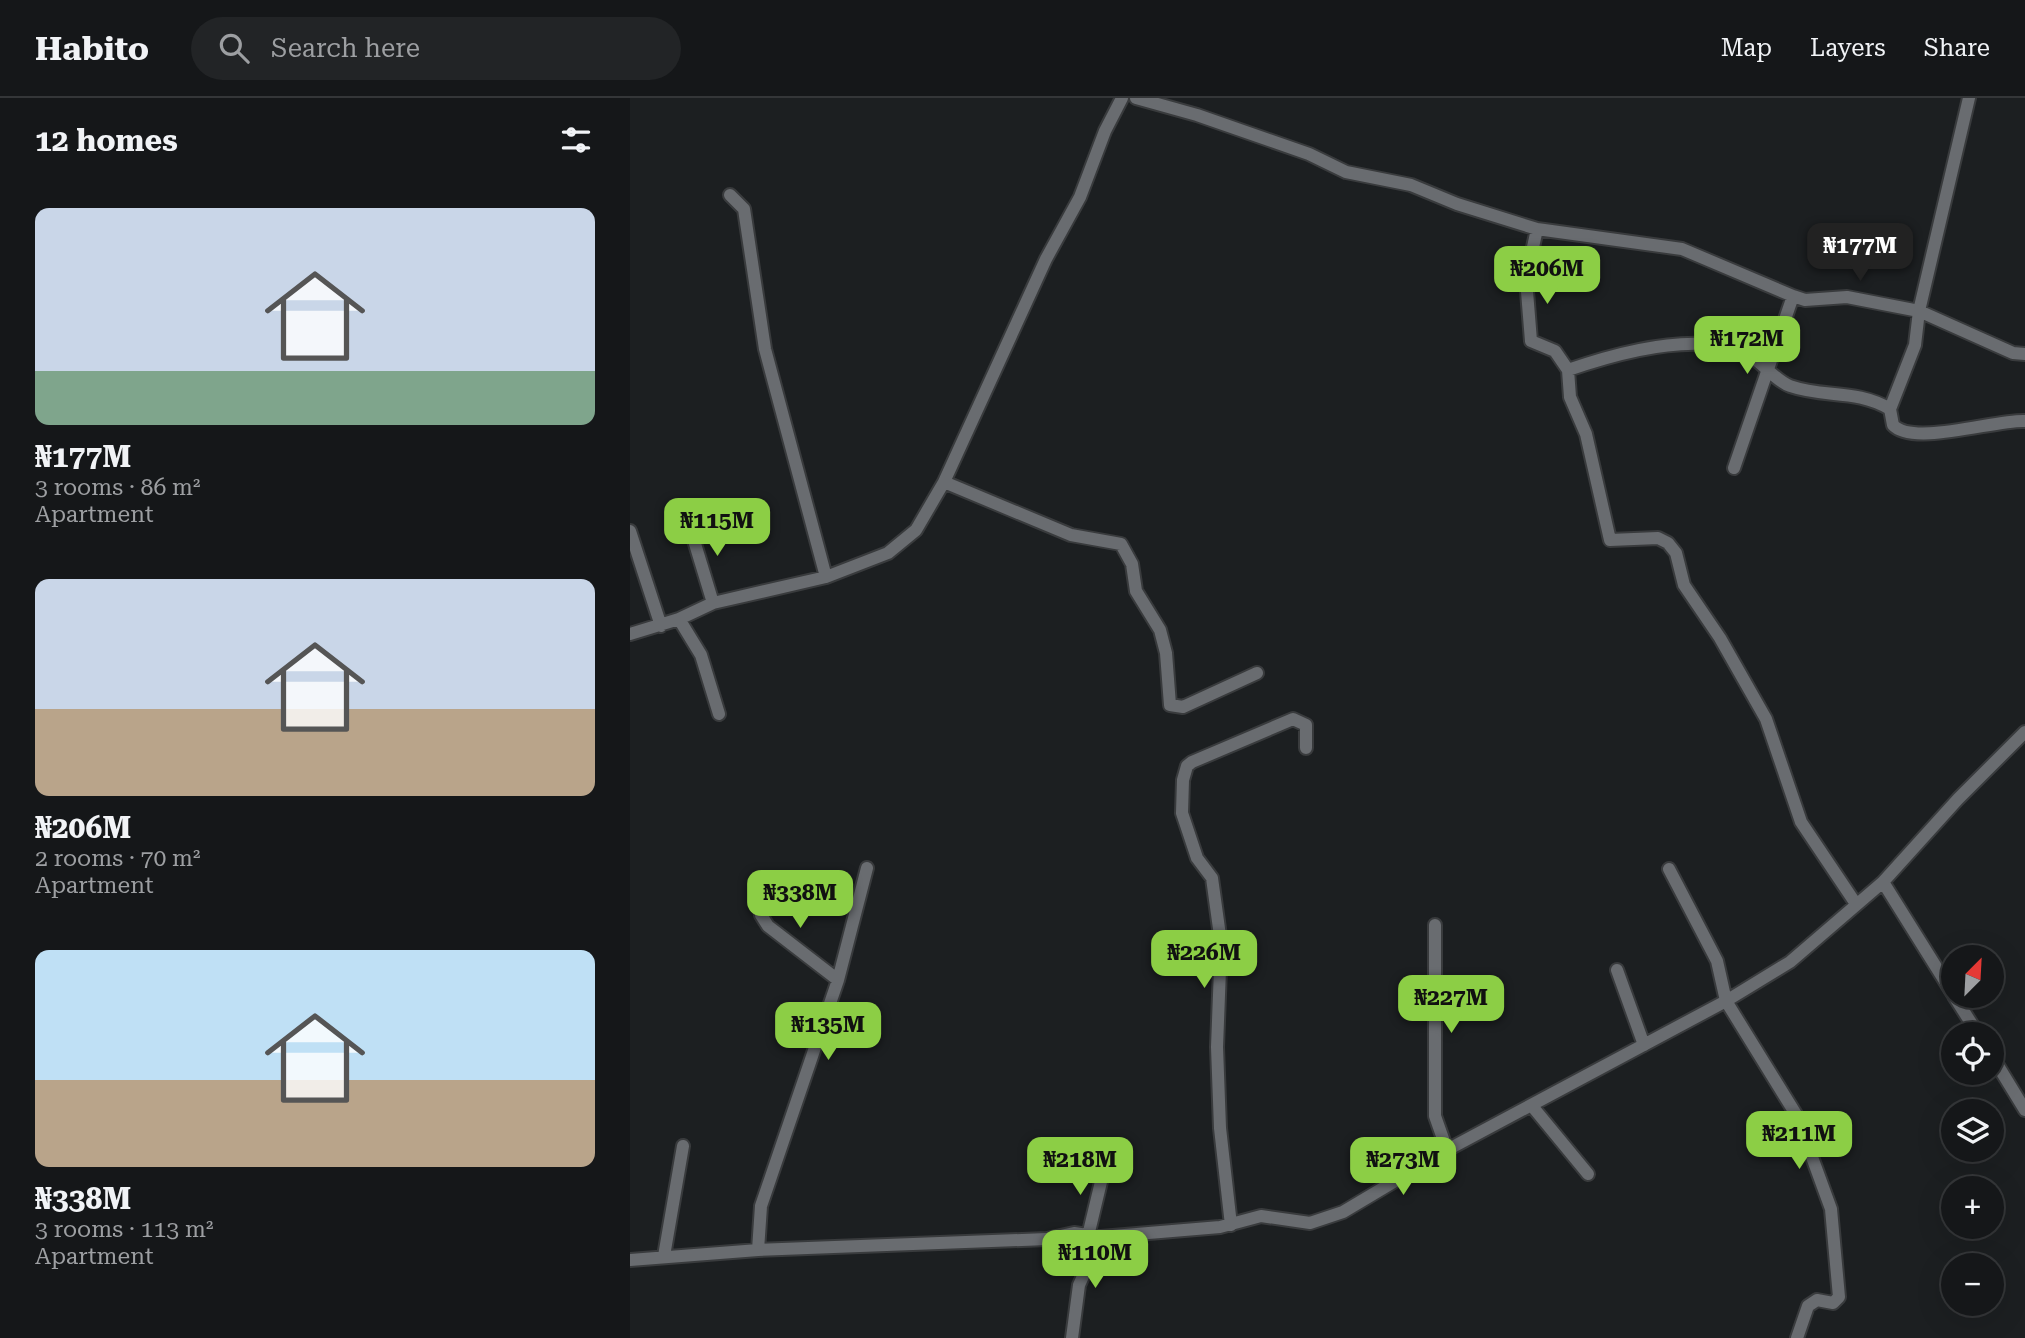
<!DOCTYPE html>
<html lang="en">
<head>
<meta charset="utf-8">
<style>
	:root { --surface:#151719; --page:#222426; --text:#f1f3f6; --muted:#9d9fa2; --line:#343638; --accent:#8cce45 }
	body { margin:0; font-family:"Roboto Serif",serif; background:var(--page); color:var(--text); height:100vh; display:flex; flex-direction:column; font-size:26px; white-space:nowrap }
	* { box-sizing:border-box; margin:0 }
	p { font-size:23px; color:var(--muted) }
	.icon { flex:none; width:38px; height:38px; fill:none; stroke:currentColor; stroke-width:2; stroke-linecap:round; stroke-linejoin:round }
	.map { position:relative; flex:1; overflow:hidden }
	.panel { display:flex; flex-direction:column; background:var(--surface); width:630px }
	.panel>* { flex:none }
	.needle { width:46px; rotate:24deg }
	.controls { position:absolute; left:1311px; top:847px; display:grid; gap:14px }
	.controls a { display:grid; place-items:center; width:63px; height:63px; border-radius:50%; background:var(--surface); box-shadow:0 7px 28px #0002,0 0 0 2px var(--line); font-size:35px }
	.price { position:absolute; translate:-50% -60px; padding:0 16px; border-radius:14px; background:var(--accent); color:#111; font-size:23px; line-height:46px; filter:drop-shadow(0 2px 4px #0008) }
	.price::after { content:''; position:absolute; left:50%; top:42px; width:21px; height:16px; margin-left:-10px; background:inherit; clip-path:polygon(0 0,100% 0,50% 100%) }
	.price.active { background:#222; color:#fff }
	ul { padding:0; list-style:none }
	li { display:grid; align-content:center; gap:14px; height:371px; padding:0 35px }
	li span { display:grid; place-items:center; height:217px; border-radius:14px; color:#555 }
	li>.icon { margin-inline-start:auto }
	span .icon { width:126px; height:126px; fill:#fffc; stroke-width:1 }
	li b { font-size:30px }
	h2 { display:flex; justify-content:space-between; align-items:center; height:84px; padding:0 35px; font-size:30px }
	header { display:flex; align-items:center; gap:42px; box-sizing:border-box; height:98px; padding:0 35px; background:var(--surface); border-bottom:2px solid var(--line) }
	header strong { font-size:33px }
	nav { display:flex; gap:38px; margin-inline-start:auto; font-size:24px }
	.search { width:490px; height:63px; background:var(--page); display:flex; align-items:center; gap:18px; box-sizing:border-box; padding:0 24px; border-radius:38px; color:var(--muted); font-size:26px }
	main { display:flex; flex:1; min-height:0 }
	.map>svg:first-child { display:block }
</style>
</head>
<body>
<header>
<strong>Habito</strong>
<div class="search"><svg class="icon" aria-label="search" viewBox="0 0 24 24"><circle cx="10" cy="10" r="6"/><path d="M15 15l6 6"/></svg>Search here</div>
<nav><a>Map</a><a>Layers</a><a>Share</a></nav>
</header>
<main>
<section class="panel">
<h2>12 homes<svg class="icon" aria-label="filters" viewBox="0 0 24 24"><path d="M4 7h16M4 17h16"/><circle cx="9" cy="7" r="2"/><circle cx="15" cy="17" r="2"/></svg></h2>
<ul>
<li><span style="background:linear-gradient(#c9d6e8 75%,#7fa58c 0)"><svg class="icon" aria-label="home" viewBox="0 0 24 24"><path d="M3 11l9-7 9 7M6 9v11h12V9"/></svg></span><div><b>₦177M</b><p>3 rooms · 86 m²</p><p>Apartment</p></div></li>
<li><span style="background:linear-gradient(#c9d6e8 60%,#b9a48a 0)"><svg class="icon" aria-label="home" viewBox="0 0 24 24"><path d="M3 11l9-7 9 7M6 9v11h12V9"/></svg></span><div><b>₦206M</b><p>2 rooms · 70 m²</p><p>Apartment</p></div></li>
<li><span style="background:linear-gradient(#bfe0f5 60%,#b9a48a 0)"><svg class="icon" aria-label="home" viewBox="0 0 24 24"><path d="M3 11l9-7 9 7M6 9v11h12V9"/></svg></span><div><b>₦338M</b><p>3 rooms · 113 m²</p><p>Apartment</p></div></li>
</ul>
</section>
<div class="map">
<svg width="1395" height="1240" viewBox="0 0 1395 1240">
	<rect width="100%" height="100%" fill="#1c1f21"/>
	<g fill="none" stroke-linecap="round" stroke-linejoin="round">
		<!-- street casing -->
		<g stroke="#393b3d" stroke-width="16">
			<path id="street" d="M 506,0 L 567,17 L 679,56 L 716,74 L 781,87 L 827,106 L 907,131 L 1052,151 L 1163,198 L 1175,202 L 1217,199 L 1289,213 L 1383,255 L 1395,256
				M 1339,0 L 1289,213 L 1285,247 L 1260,311 L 1263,327 C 1283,349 1368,321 1395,323
				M 100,97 L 114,111 L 135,251 L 196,479
				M 907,131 L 896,181 L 901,243 L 925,253 L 938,272 L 940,299 L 956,336 L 980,442 L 1028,440 L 1038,445 L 1046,455 L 1054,487 L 1090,540 L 1136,621 L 1171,724 L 1226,806
				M 938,272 C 987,255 1067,232 1117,256 C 1133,264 1144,282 1160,288 C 1194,300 1226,291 1260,311
				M 1104,370 L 1163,198
				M 314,384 L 441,437 L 491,446 L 502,466 L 506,493 L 530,532 L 536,555 L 540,607 L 553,609 L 627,575
				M 59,426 L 83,505
				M 0,433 L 31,528
				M 49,521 L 71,557 L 89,616
				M 0,536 L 49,521 L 83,505 L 196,479 L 258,455 L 286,432 L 314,384 L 416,161 L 450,99 L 475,33 L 492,0
				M 1039,771 L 1087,863 L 1096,903 L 1167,1018 L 1201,1111 L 1209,1199 L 1203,1205 L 1187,1202 L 1178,1208 L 1167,1240
				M 1253,784 L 1323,896
				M 126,786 L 131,817 L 138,828 L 208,882
				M 805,827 L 805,1018 L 817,1052
				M 987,872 L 1014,947
				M 1324,898 L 1348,936
				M 1362,958 L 1395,1012
				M 902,1008 L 958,1076
				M 601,1127 L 590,1030 L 587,949 L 591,845 L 582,780 L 567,760 L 552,715 L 553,682 L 557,668 L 562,664 L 663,621 L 676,627 L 676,650
				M 458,1138 L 475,1067
				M 128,1152 L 131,1108 L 208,882 L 237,770
				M 34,1158 L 53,1048
				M 0,1162 L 128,1152 L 417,1141 L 444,1135 L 471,1139 L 590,1129 L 631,1118 L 680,1125 L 713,1114 L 817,1052 L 1096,903 L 1160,864 L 1253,784 L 1328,701 L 1395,634
				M 442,1240 L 449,1187 L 471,1139"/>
		</g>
		<!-- street -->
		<use href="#street" stroke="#696c70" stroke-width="12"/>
	</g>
</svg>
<div class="controls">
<a><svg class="needle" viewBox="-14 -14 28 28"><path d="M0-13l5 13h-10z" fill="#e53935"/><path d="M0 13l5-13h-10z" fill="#9d9fa2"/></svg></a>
<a><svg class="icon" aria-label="locate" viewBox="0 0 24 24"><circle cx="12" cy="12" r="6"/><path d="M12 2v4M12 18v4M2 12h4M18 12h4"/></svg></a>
<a><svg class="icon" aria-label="layers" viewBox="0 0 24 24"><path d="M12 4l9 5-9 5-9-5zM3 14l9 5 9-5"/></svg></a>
<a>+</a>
<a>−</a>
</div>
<b class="price active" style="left:1230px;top:185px">₦177M</b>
<b class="price" style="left:917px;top:208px">₦206M</b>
<b class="price" style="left:1117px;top:278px">₦172M</b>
<b class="price" style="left:87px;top:460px">₦115M</b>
<b class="price" style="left:170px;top:832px">₦338M</b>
<b class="price" style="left:574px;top:892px">₦226M</b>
<b class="price" style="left:821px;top:937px">₦227M</b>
<b class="price" style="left:198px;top:964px">₦135M</b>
<b class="price" style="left:1169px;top:1073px">₦211M</b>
<b class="price" style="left:450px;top:1099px">₦218M</b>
<b class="price" style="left:773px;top:1099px">₦273M</b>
<b class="price" style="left:465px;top:1192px">₦110M</b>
</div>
</main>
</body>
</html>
